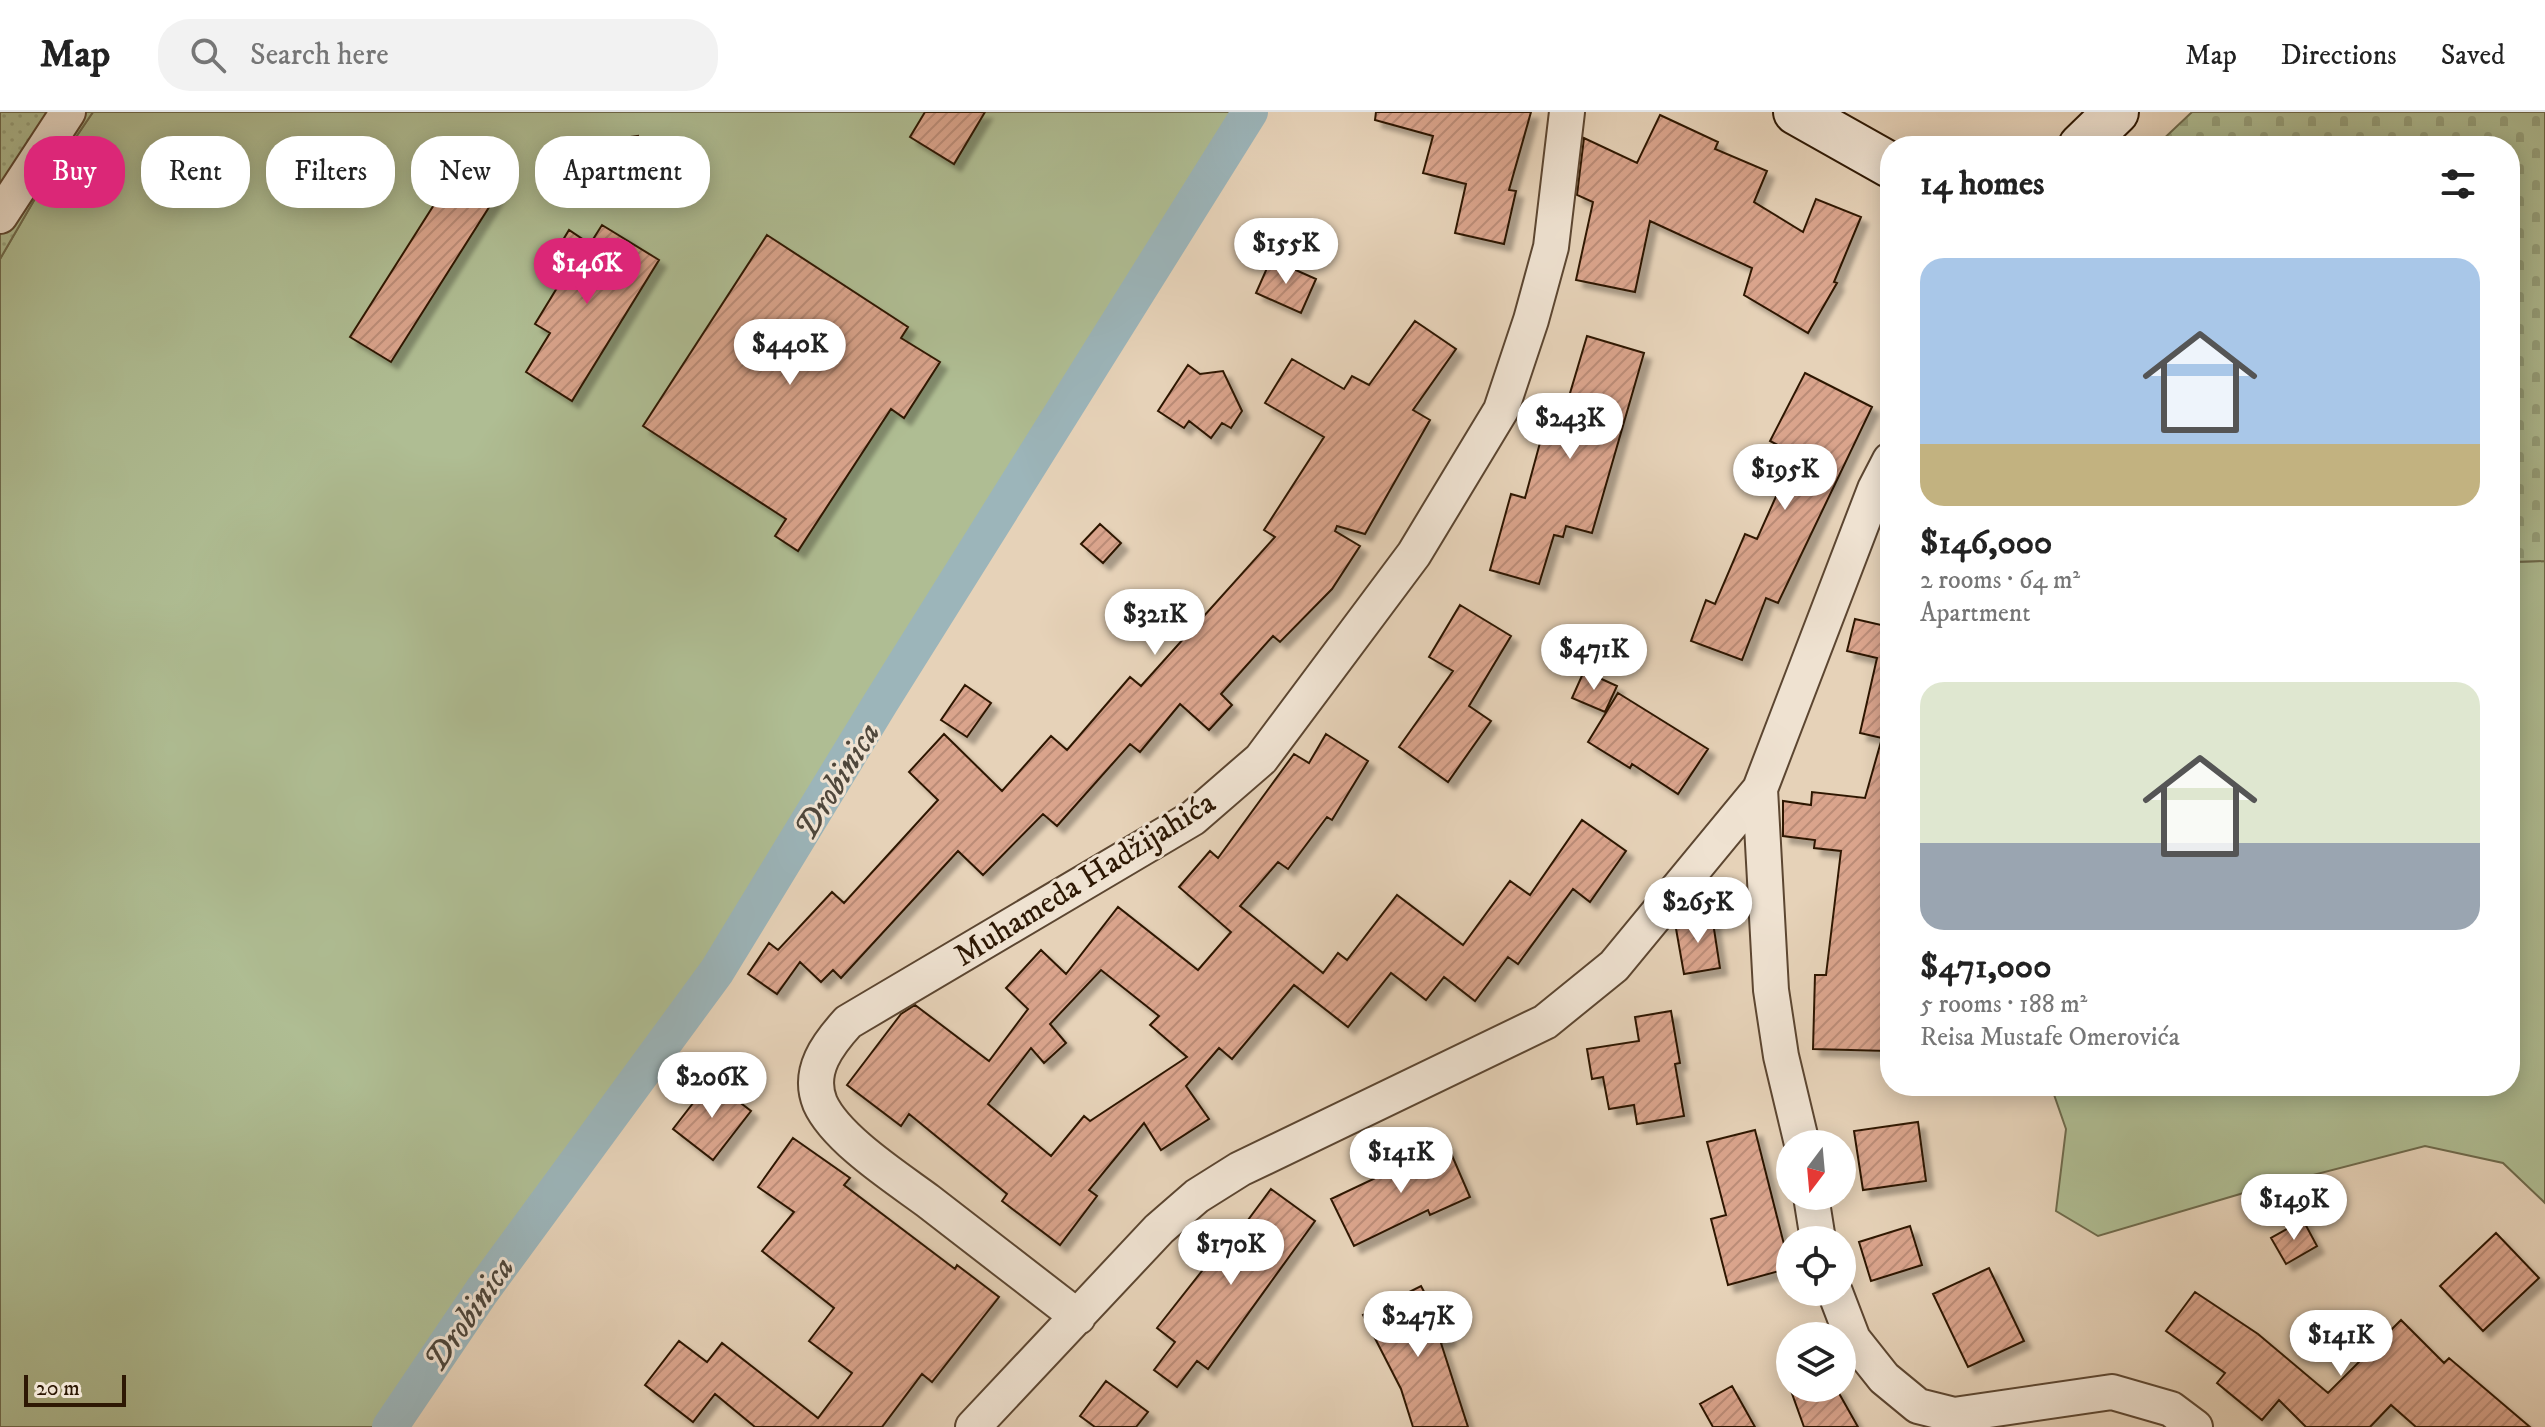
<!DOCTYPE html>
<html lang="en">
<head>
<meta charset="utf-8">
<style>
	:root { --surface:#fff; --page:#f2f2f2; --text:#222; --muted:#767676; --line:#e0e0e0; --accent:#db2777 }
	body { margin:0; font-family:"IM FELL DW Pica",serif; background:var(--page); color:var(--text); height:100vh; display:flex; flex-direction:column; font-size:30px; white-space:nowrap }
	* { box-sizing:border-box; margin:0 }
	p { font-size:26px; color:var(--muted) }
	.icon { flex:none; width:44px; height:44px; fill:none; stroke:currentColor; stroke-width:2; stroke-linecap:round; stroke-linejoin:round }
	.map { position:relative; flex:1; overflow:hidden }
	.panel { position:absolute; left:1880px; top:24px; width:640px; height:960px; display:flex; flex-direction:column; background:var(--surface); border-radius:32px; box-shadow:0 4px 20px #0003 }
	.panel>* { flex:none }
	.banner { position:absolute; left:24px; top:24px; width:760px; height:72px; display:flex; gap:16px }
	.needle { width:52px; rotate:196deg }
	.controls { position:absolute; left:1776px; top:1018px; display:grid; gap:16px }
	.controls a { display:grid; place-items:center; width:80px; height:80px; border-radius:50%; background:var(--surface); box-shadow:0 4px 20px #0003; font-size:40px }
	.scale { position:absolute; left:24px; bottom:20px; width:102px; box-sizing:border-box; padding-left:8px; border:4px solid #2e1804; border-top:0; font-size:22px; line-height:28px; white-space:nowrap; color:#2e1804; -webkit-text-stroke:6px #efe2d1; paint-order:stroke }
	.price { position:absolute; translate:-50% -68px; padding:0 18px; border-radius:28px; background:#fff; color:#222; font-size:26px; line-height:52px; filter:drop-shadow(0 2px 4px #0008) }
	.price::after { content:''; position:absolute; left:50%; top:48px; width:24px; height:18px; margin-left:-12px; background:inherit; clip-path:polygon(0 0,100% 0,50% 100%) }
	.price.on { background:var(--accent); color:#fff }
	ul { padding:0; list-style:none }
	li { display:grid; align-content:center; gap:16px; height:424px; padding:0 40px }
	li span { display:grid; place-items:center; height:248px; border-radius:24px; color:#555 }
	li>.icon { margin-inline-start:auto }
	span .icon { width:144px; height:144px; fill:#fffc; stroke-width:1 }
	li b { font-size:34px }
	h2 { display:flex; justify-content:space-between; align-items:center; height:96px; padding:0 40px; font-size:34px }
	.tag { padding:0 28px; border-radius:32px; background:var(--surface); box-shadow:0 4px 20px #0003; font-size:28px; line-height:72px }
	.tag.on { background:var(--accent); color:#fff }
	header { display:flex; align-items:center; gap:48px; box-sizing:border-box; height:112px; padding:0 40px; background:var(--surface); border-bottom:2px solid var(--line) }
	header strong { font-size:38px }
	nav { display:flex; gap:44px; margin-inline-start:auto; font-size:28px }
	.search { width:560px; height:72px; background:var(--page); display:flex; align-items:center; gap:20px; box-sizing:border-box; padding:0 28px; border-radius:32px; color:var(--muted); font-size:30px }
	.map>svg:first-child { display:block }
</style>
</head>
<body>
<header>
<strong>Map</strong>
<div class="search"><svg class="icon" aria-label="search" viewBox="0 0 24 24"><circle cx="10" cy="10" r="6"/><path d="M15 15l6 6"/></svg>Search here</div>
<nav><a>Map</a><a>Directions</a><a>Saved</a></nav>
</header>
<div class="map">
<svg width="2545" height="1315" viewBox="0 0 2545 1315">
	<defs>
		<pattern id="cemetery-stones" width="16" height="16" patternUnits="userSpaceOnUse" patternTransform="scale(2)"><rect width="16" height="16" fill="#afbd93"/><path d="M2 7V4a2 2 0 0 1 4 0v3zM10 15v-3a2 2 0 0 1 4 0v3z" fill="#97a27d"/></pattern>
		<pattern id="park-dots" width="8" height="8" patternUnits="userSpaceOnUse" patternTransform="scale(2)"><rect width="8" height="8" fill="#afbd93"/><path d="M2 2h.1M6 6h.1" fill="none" stroke="#97a27d" stroke-width="1.8" stroke-linecap="round"/></pattern>
		<pattern id="building-hatch" width="6" height="6" patternUnits="userSpaceOnUse" patternTransform="scale(2)"><rect width="6" height="6" fill="#daa48c"/><path d="M-1 1l2-2M0 6l6-6M5 7l2-2" fill="none" stroke="#bb8c77"/></pattern>
		<filter id="shadow"><feDropShadow dx="7" dy="7" stdDeviation="2" flood-color="#0004"/></filter>
	</defs>
	<rect width="100%" height="100%" fill="#e6d2b8"/>
	<filter id="stains"><feTurbulence type="fractalNoise" baseFrequency=".0025" numOctaves="4"/><feColorMatrix values="0 0 0 0 .2 0 0 0 0 .09 0 0 0 0 .02 0 0 0 .5 -.17"/></filter>
	<radialGradient id="worn" r=".72"><stop offset=".6" stop-color="#630" stop-opacity="0"/><stop offset="1" stop-color="#630" stop-opacity=".3"/></radialGradient>
	<!-- grass -->
	<path fill="#afbd93" stroke="#6e6a4c" stroke-width="2" d="M 93,0 L 1250,0 L 881,590 L 717,859 L 620,989 L 390,1315 L 0,1315 L 0,147 L 40,78 Z
		M 2545,449 L 2545,1091 L 2503,1051 L 2425,1034 L 2247,1080 L 2098,1124 L 2056,1099 L 2066,1017 L 2051,974 L 2510,974 L 2510,450 Z"/>
	<!-- cemetery -->
	<path fill="url(#cemetery-stones)" stroke="#6e6a4c" stroke-width="2" d="M 2192,0 L 2545,0 L 2545,449 L 2510,450 L 2510,34 L 2156,34 Z"/>
	<!-- park -->
	<path fill="url(#park-dots)" stroke="#6e6a4c" stroke-width="2" d="M 0,0 L 93,0 L 40,78 L 0,147 Z"/>
	<g fill="none" stroke-linecap="round" stroke-linejoin="round">
		<!-- canal -->
		<path stroke="#9cb5ba" stroke-width="36" d="M 390,1315 L 482,1179 L 717,859 L 881,590 L 1250,0"/>
	</g>
	<!-- building -->
	<path fill="url(#building-hatch)" stroke="#2e1804" stroke-width="2" fill-rule="evenodd" filter="url(#shadow)" d="M 925,0 L 985,0 L 954,52 L 910,25 Z
		M 1376,0 L 1531,0 L 1509,78 L 1516,79 L 1504,132 L 1455,121 L 1466,72 L 1423,61 L 1433,24 L 1375,8 Z
		M 1660,3 L 1718,30 L 1715,37 L 1767,59 L 1754,90 L 1803,120 L 1816,87 L 1861,105 L 1834,170 L 1837,171 L 1808,221 L 1744,183 L 1752,156 L 1650,109 L 1635,180 L 1576,168 L 1593,90 L 1577,83 L 1584,26 L 1637,51 Z
		M 638,24 L 645,70 L 616,74 L 609,28 Z
		M 465,44 L 505,70 L 391,250 L 350,225 Z
		M 602,113 L 659,148 L 572,289 L 526,260 L 550,221 L 535,212 L 563,166 L 546,156 L 569,118 L 590,132 Z
		M 767,123 L 908,215 L 901,226 L 940,250 L 904,306 L 891,297 L 798,439 L 775,424 L 786,407 L 643,314 Z
		M 1271,147 L 1316,167 L 1301,201 L 1256,181 Z
		M 1415,209 L 1456,237 L 1413,298 L 1430,308 L 1365,422 L 1337,414 L 1335,419 L 1360,434 L 1332,477 L 1280,530 L 1273,524 L 1221,582 L 1232,593 L 1209,618 L 1180,592 L 1140,640 L 1130,632 L 1057,714 L 1043,702 L 983,763 L 958,739 L 841,866 L 833,858 L 821,870 L 800,850 L 777,882 L 748,862 L 769,831 L 778,838 L 832,780 L 844,791 L 938,688 L 909,660 L 944,622 L 1002,679 L 1051,624 L 1067,638 L 1130,565 L 1141,574 L 1275,425 L 1264,418 L 1324,325 L 1265,291 L 1292,247 L 1344,277 L 1352,264 L 1369,273 Z
		M 1587,224 L 1644,241 L 1592,421 L 1566,414 L 1563,425 L 1554,423 L 1539,472 L 1490,458 L 1511,382 L 1525,386 L 1550,294 L 1565,298 Z
		M 1188,253 L 1200,262 L 1223,259 L 1242,299 L 1231,316 L 1222,311 L 1211,326 L 1189,309 L 1184,316 L 1158,299 Z
		M 1805,261 L 1872,295 L 1778,491 L 1766,486 L 1742,548 L 1691,529 L 1706,488 L 1715,492 L 1745,422 L 1757,427 L 1795,342 L 1770,329 Z
		M 1100,412 L 1121,431 L 1103,451 L 1081,432 Z
		M 1460,493 L 1511,524 L 1469,594 L 1491,609 L 1448,670 L 1399,635 L 1453,559 L 1429,545 Z
		M 1855,507 L 1890,515 L 1888,939 L 1813,937 L 1815,863 L 1826,863 L 1841,739 L 1814,736 L 1815,728 L 1783,724 L 1783,689 L 1811,693 L 1812,680 L 1865,686 L 1882,626 L 1860,621 L 1877,546 L 1847,539 Z
		M 1584,559 L 1617,574 L 1605,600 L 1572,586 Z
		M 965,573 L 991,591 L 967,625 L 941,608 Z
		M 1618,581 L 1708,637 L 1678,682 L 1632,652 L 1630,656 L 1588,630 Z
		M 1326,622 L 1368,649 L 1332,708 L 1327,705 L 1288,757 L 1278,750 L 1240,794 L 1323,861 L 1338,841 L 1347,848 L 1397,783 L 1463,833 L 1510,769 L 1530,783 L 1582,708 L 1626,739 L 1590,790 L 1573,777 L 1518,852 L 1508,845 L 1475,889 L 1444,865 L 1426,888 L 1391,861 L 1348,915 L 1294,873 L 1232,947 L 1219,936 L 1186,974 L 1209,1007 L 1161,1038 L 1144,1011 L 1089,1078 L 1097,1084 L 1060,1133 L 1002,1089 L 1007,1082 L 909,1002 L 901,1014 L 847,973 L 901,902 L 915,893 L 989,949 L 1028,897 L 1006,876 L 1041,838 L 1066,862 L 1118,795 L 1198,858 L 1231,820 L 1179,775 L 1210,739 L 1218,746 L 1294,642 L 1309,651 ZM 1101,858 L 1159,904 L 1150,913 L 1187,945 L 1090,1009 L 1084,1004 L 1051,1044 L 988,992 L 1031,936 L 1044,951 L 1066,931 L 1050,912 Z
		M 1712,804 L 1720,856 L 1684,862 L 1675,811 Z
		M 1671,899 L 1680,951 L 1675,952 L 1684,1004 L 1637,1012 L 1634,993 L 1609,997 L 1603,965 L 1592,967 L 1587,937 L 1639,929 L 1635,905 Z
		M 711,968 L 751,999 L 713,1048 L 673,1017 Z
		M 1918,1010 L 1926,1069 L 1863,1078 L 1854,1019 Z
		M 1755,1018 L 1790,1156 L 1728,1173 L 1711,1107 L 1726,1103 L 1707,1030 Z
		M 793,1026 L 850,1066 L 844,1073 L 955,1157 L 957,1153 L 999,1185 L 932,1270 L 922,1262 L 882,1315 L 755,1315 L 715,1282 L 693,1310 L 645,1273 L 679,1229 L 707,1250 L 722,1231 L 818,1306 L 852,1261 L 809,1229 L 834,1196 L 762,1139 L 794,1100 L 758,1075 Z
		M 1447,1032 L 1470,1085 L 1430,1103 L 1428,1098 L 1354,1134 L 1331,1087 Z
		M 1271,1077 L 1315,1109 L 1208,1257 L 1197,1249 L 1177,1275 L 1154,1258 L 1175,1230 L 1157,1216 L 1224,1131 L 1228,1135 Z
		M 2303,1108 L 2317,1134 L 2286,1152 L 2271,1126 Z
		M 1910,1114 L 1922,1153 L 1871,1169 L 1859,1130 Z
		M 2496,1121 L 2539,1166 L 2483,1219 L 2440,1174 Z
		M 1989,1156 L 2024,1229 L 1968,1255 L 1933,1182 Z
		M 1421,1174 L 1449,1227 L 1441,1231 L 1468,1315 L 1413,1315 L 1401,1277 L 1363,1203 Z
		M 2195,1180 L 2258,1222 L 2328,1281 L 2401,1208 L 2444,1251 L 2449,1246 L 2530,1315 L 2416,1315 L 2391,1293 L 2370,1315 L 2306,1315 L 2279,1288 L 2262,1308 L 2217,1271 L 2225,1261 L 2166,1219 Z
		M 1106,1269 L 1148,1300 L 1136,1315 L 1095,1315 L 1080,1304 Z
		M 1732,1274 L 1755,1315 L 1713,1315 L 1700,1292 Z
		M 1790,1276 L 1836,1276 L 1858,1315 L 1804,1315 Z"/>
	<g fill="none" stroke-linecap="round" stroke-linejoin="round">
		<!-- street casing -->
		<g stroke="#5c4631" stroke-width="38">
			<path id="street" d="M 0,104 L 68,0
				M 1760,677 L 1771,878 L 1781,944 L 1802,1032
				M 1811,1084 L 1818,1128
				M 1835,1180 L 1853,1227 L 1884,1266 L 1918,1294 L 1954,1303 L 2112,1280 L 2171,1297 L 2195,1315
				M 1078,1205 C 1028,1166 978,1128 928,1089 C 897,1066 836,1027 820,991 C 807,959 828,932 848,910 L 1193,706 L 1261,647 L 1414,442 L 1501,298 L 1531,208 L 1551,135 L 1567,0
				M 973,1315 L 1159,1117 L 1197,1084 L 1240,1057 L 1545,910 L 1614,854 L 1760,677 L 1875,377 L 1890,348"/>
		</g>
		<!-- secondary casing -->
		<g stroke="#2e1804" stroke-width="48">
			<path id="secondary" d="M 1796,0 L 1890,53
				M 2081,34 L 2116,0"/>
		</g>
		<!-- street -->
		<use href="#street" stroke="#efe2d1" stroke-width="34"/>
		<!-- secondary -->
		<use href="#secondary" stroke="#efe2d1" stroke-width="44"/>
	</g>
	<g text-anchor="middle" stroke-width="6" stroke-linejoin="round" paint-order="stroke">
		<!-- street labels -->
		<g font-size="32" fill="#2e1804" stroke="#efe2d1">
			<text transform="translate(1084 766) rotate(-32)" y="11">Muhameda Hadžijahića</text>
		</g>
		<!-- water labels -->
		<g font-size="34" font-style="italic" fill="#4f473b" stroke="#efe2d1">
			<text transform="translate(836 668) rotate(-58)" y="12">Drobinica</text>
			<text transform="translate(468 1201) rotate(-55)" y="12">Drobinica</text>
		</g>
	</g>
	<rect width="100%" height="100%" filter="url(#stains)"/>
	<rect width="100%" height="100%" fill="url(#worn)"/>
</svg>
<div class="controls">
<a><svg class="needle" viewBox="-14 -14 28 28"><path d="M0-13l5 13h-10z" fill="#e53935"/><path d="M0 13l5-13h-10z" fill="#767676"/></svg></a>
<a><svg class="icon" aria-label="locate" viewBox="0 0 24 24"><circle cx="12" cy="12" r="6"/><path d="M12 2v4M12 18v4M2 12h4M18 12h4"/></svg></a>
<a><svg class="icon" aria-label="layers" viewBox="0 0 24 24"><path d="M12 4l9 5-9 5-9-5zM3 14l9 5 9-5"/></svg></a>
</div>
<div class="scale">20 m</div>
<b class="price" style="left:1286px;top:174px">$155K</b>
<b class="price on" style="left:587px;top:194px">$146K</b>
<b class="price" style="left:790px;top:275px">$440K</b>
<b class="price" style="left:1570px;top:349px">$243K</b>
<b class="price" style="left:1785px;top:400px">$195K</b>
<b class="price" style="left:1155px;top:545px">$321K</b>
<b class="price" style="left:1594px;top:580px">$471K</b>
<b class="price" style="left:1698px;top:833px">$265K</b>
<b class="price" style="left:712px;top:1008px">$206K</b>
<b class="price" style="left:1401px;top:1083px">$141K</b>
<b class="price" style="left:2294px;top:1130px">$149K</b>
<b class="price" style="left:1231px;top:1175px">$170K</b>
<b class="price" style="left:1418px;top:1247px">$247K</b>
<b class="price" style="left:2341px;top:1266px">$141K</b>
<div class="banner">
<a class="tag on">Buy</a>
<a class="tag">Rent</a>
<a class="tag">Filters</a>
<a class="tag">New</a>
<a class="tag">Apartment</a>
</div>
<section class="panel">
<h2>14 homes<svg class="icon" aria-label="filters" viewBox="0 0 24 24"><path d="M4 7h16M4 17h16"/><circle cx="9" cy="7" r="2"/><circle cx="15" cy="17" r="2"/></svg></h2>
<ul>
<li><span style="background:linear-gradient(#a9c7e8 75%,#c2b280 0)"><svg class="icon" aria-label="home" viewBox="0 0 24 24"><path d="M3 11l9-7 9 7M6 9v11h12V9"/></svg></span><div><b>$146,000</b><p>2 rooms · 64 m²</p><p>Apartment</p></div></li>
<li><span style="background:linear-gradient(#dfe7d0 65%,#9aa5b1 0)"><svg class="icon" aria-label="home" viewBox="0 0 24 24"><path d="M3 11l9-7 9 7M6 9v11h12V9"/></svg></span><div><b>$471,000</b><p>5 rooms · 188 m²</p><p>Reisa Mustafe Omerovića</p></div></li>
</ul>
</section>
</div>
</body>
</html>
